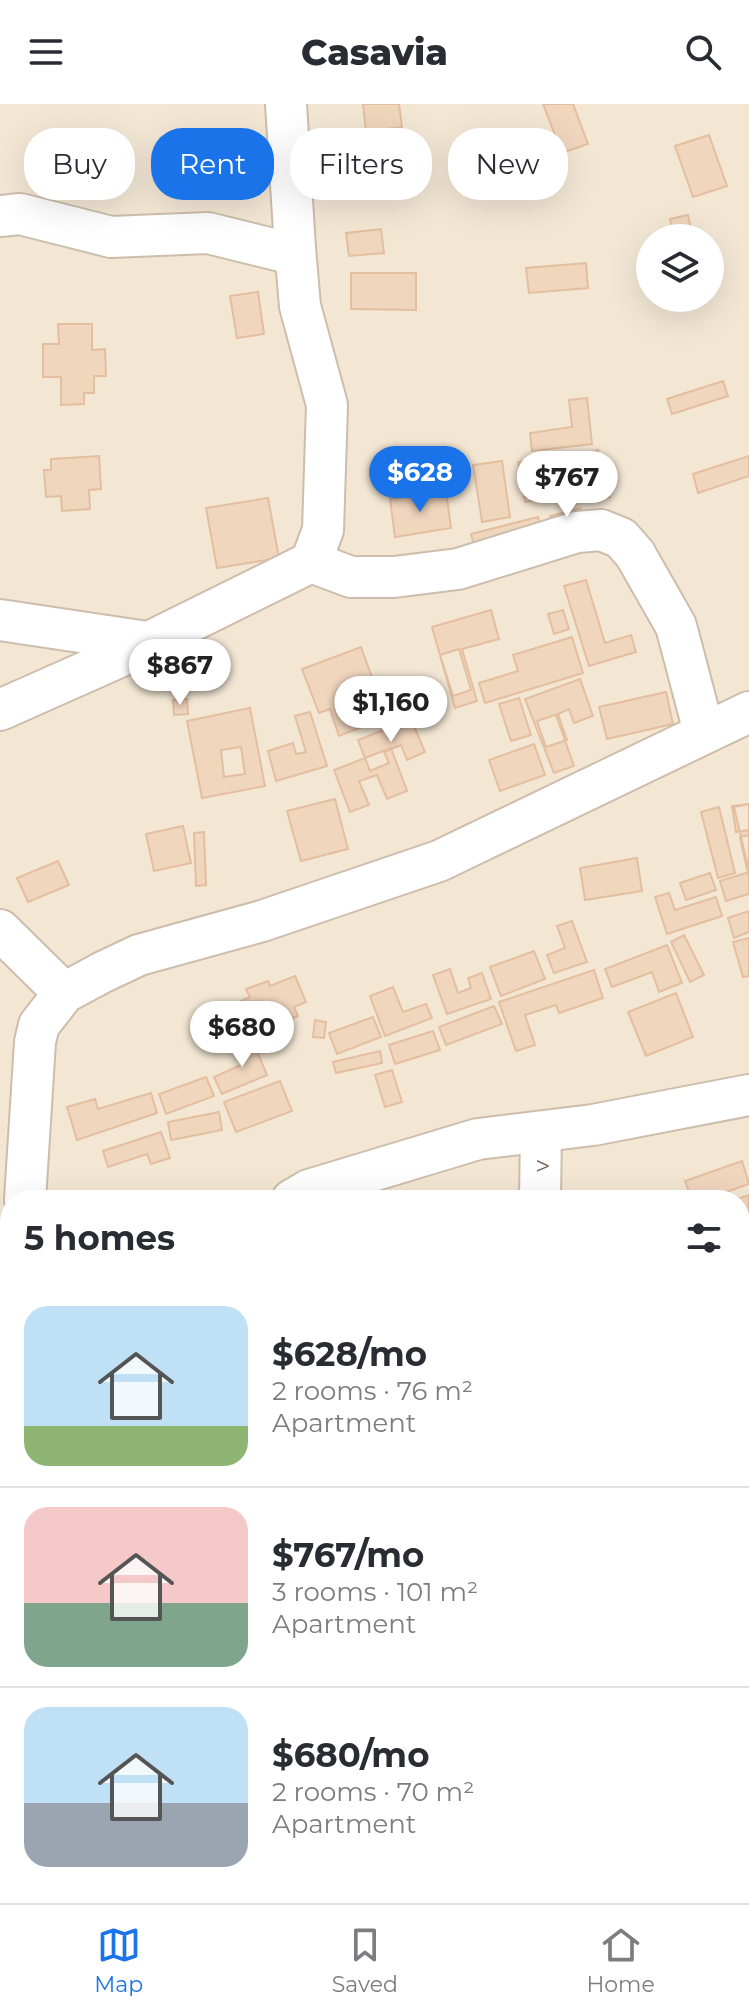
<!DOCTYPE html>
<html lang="en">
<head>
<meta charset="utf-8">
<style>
	:root { --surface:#fff; --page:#f7f7f7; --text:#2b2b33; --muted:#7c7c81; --line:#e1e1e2; --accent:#1a73e8 }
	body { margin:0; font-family:Montserrat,sans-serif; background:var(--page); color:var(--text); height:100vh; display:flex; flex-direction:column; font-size:30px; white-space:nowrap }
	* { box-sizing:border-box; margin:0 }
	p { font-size:26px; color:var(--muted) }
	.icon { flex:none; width:44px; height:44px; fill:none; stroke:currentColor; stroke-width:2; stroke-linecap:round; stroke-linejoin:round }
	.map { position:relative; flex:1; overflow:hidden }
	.details { position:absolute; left:0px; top:1086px; width:750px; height:714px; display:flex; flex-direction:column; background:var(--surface); border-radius:32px 32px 0 0; box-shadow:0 8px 32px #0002 }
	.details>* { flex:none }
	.hud { position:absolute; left:24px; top:24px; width:702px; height:72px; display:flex; gap:16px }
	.buttons { position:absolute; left:636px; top:120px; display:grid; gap:16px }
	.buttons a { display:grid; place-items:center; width:88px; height:88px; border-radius:50%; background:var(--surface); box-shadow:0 8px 32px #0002; font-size:40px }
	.price { position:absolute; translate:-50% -68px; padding:0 18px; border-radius:28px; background:#fff; color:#222; font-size:26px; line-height:52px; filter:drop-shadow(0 2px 4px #0008) }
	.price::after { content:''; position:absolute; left:50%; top:48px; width:24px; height:18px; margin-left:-12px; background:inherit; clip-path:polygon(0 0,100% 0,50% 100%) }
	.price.selected { background:var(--accent); color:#fff }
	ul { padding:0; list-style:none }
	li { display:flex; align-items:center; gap:24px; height:200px; padding:0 24px }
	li+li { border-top:2px solid var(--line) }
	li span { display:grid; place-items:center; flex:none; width:224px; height:160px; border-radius:24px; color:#555 }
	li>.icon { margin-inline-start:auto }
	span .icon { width:96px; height:96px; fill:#fffc; stroke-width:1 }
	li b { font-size:34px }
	h2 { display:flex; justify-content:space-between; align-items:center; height:96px; padding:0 24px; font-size:34px }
	.pill { padding:0 28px; border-radius:32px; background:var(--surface); box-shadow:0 8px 32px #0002; font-size:28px; line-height:72px }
	.pill.selected { background:var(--accent); color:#fff }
	header { display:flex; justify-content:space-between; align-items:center; height:104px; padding:0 24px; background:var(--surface); font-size:36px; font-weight:800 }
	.tabs { display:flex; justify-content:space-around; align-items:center; height:112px; border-top:2px solid var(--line); background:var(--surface); font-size:22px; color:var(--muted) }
	.tabs a { display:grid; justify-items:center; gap:4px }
	.tabs .selected { color:var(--accent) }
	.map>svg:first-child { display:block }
</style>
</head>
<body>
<header><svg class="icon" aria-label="menu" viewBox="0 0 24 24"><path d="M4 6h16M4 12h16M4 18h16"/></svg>Casavia<svg class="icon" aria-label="search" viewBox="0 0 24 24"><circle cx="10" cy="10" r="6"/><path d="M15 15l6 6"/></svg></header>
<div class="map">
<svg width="749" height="1799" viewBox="0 0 749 1799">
	<rect width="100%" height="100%" fill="#fcf5e6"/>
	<!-- residential -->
	<path fill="#f3e7d4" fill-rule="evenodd" d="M 0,0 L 749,0 L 749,1799 L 0,1799 ZM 650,134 L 710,134 L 710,194 L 650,194 ZM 10,1096 L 740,1096 L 740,1790 L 10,1790 Z"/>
	<!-- building -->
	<path fill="#f1d6be" stroke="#e3be9f" stroke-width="2" fill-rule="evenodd" d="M 363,0 L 399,0 L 402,23 L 366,27 Z
		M 543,0 L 573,0 L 588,40 L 562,49 Z
		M 709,31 L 727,82 L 693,93 L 675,42 Z
		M 688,111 L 693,134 L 674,134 L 670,115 Z
		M 381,125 L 384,149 L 349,152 L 346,129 Z
		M 586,159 L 588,184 L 529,189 L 526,164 Z
		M 351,169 L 416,169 L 416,206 L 351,205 Z
		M 258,188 L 264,230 L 237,234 L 230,192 Z
		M 58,220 L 92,220 L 92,246 L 105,245 L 106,272 L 94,272 L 94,289 L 84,289 L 84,300 L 61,301 L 61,273 L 43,273 L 43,240 L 59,240 Z
		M 723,277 L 728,292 L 672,310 L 667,295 Z
		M 587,294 L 592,340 L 532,347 L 530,329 L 572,323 L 569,296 Z
		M 598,346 L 610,393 L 590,398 L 578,352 Z
		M 566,349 L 574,389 L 525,398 L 518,358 Z
		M 99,352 L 101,385 L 89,386 L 90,405 L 62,407 L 61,392 L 46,393 L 44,366 L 51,366 L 51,355 Z
		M 749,352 L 749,372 L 698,389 L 693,370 Z
		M 502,357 L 510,413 L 482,418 L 473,361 Z
		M 446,387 L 451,424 L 395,433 L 390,395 Z
		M 268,394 L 279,454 L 217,464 L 206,404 Z
		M 581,404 L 585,419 L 553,426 L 550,412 Z
		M 538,413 L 542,428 L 475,445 L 471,430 Z
		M 586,476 L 605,539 L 631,531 L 636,548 L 589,562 L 564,482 Z
		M 491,506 L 499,535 L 462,545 L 477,597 L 455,604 L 432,523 Z
		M 563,506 L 569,525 L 554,530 L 548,510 Z
		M 572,533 L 583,569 L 485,599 L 479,579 L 518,567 L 513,551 Z
		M 361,543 L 378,590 L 363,596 L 372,619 L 339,632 L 330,605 L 319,609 L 302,565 Z
		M 459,545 L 471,586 L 453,592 L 440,551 Z
		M 580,575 L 593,612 L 574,619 L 569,605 L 556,611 L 574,662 L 554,669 L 525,595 Z
		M 666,588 L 673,620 L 607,635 L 599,603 Z
		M 519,594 L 531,631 L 511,637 L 499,600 Z
		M 187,595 L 188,610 L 174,611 L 173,596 Z
		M 250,604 L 265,682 L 202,694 L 187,617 ZM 241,643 L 245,670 L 224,673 L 221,646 Z
		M 310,608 L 327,662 L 276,677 L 268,647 L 293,639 L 296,650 L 306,648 L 295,612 Z
		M 558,610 L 567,636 L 546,643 L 537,617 Z
		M 411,615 L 425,648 L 407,656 L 401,641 L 384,648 L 389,659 L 370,667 L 358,636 Z
		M 534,640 L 545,671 L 500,687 L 489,656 Z
		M 391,644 L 407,687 L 387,695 L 377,671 L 359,677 L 369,701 L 350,708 L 334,666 Z
		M 335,695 L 348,745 L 301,757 L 287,707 Z
		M 749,700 L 749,726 L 736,728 L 732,702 Z
		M 749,700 L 749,763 L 748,763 L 734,703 Z
		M 719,703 L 735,769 L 718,774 L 701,708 Z
		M 183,722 L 191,759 L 154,767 L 146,730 Z
		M 204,728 L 206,781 L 196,782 L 194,729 Z
		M 749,731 L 749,774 L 740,733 Z
		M 637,754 L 642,787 L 585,796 L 580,764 Z
		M 58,757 L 69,781 L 28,798 L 17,774 Z
		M 749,768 L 749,790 L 726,797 L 720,777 Z
		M 710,769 L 716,786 L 686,796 L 680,779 Z
		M 669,789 L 675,806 L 716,793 L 722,812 L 667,830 L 655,793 Z
		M 749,807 L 749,828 L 734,834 L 728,814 Z
		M 572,817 L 587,858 L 554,869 L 547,851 L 565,844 L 557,822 Z
		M 684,831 L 704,871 L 690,878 L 671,838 Z
		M 749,834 L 749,872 L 743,873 L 733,838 Z
		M 667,841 L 682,879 L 659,888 L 652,868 L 612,883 L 605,865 Z
		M 534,847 L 545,875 L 501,892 L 490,863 Z
		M 450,865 L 458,889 L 471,884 L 468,874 L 482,869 L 491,895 L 447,910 L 433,871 Z
		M 594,866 L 603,894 L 559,909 L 556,901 L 525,911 L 535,941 L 516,947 L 499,898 Z
		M 295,872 L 306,898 L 294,903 L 298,912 L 254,930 L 241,897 L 250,893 L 246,885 L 268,877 L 270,882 Z
		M 393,883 L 403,908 L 426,900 L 432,914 L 385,932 L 370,892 Z
		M 676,889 L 693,933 L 646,952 L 628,908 Z
		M 494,902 L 502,920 L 446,941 L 439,923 Z
		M 373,913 L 381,933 L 337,950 L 329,929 Z
		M 315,916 L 326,918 L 324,934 L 313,933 Z
		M 433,927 L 440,946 L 395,960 L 389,941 Z
		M 253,937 L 267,971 L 222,990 L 214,973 L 241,961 L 234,945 Z
		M 380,947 L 382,959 L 336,969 L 333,958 Z
		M 392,966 L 402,998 L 385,1003 L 375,971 Z
		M 206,973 L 214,992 L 166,1010 L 159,990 Z
		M 280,977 L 292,1007 L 236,1028 L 224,998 Z
		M 151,989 L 157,1009 L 77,1036 L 67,1003 L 95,995 L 98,1005 Z
		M 219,1008 L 222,1026 L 171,1036 L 168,1018 Z
		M 161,1028 L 170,1054 L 151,1060 L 147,1050 L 108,1063 L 103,1047 Z
		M 742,1057 L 749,1080 L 712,1093 L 713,1096 L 692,1096 L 685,1077 Z
		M 749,1091 L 749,1120 L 740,1123 L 740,1096 L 734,1096 Z
		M 749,1127 L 749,1147 L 743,1130 Z
		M 749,1154 L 749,1172 L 748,1172 L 742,1157 Z
		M 740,1206 L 749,1231 L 749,1262 L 740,1265 Z
		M 749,1432 L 749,1456 L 740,1460 L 740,1436 Z
		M 749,1437 L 749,1463 L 747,1457 L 740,1459 L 740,1440 Z
		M 749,1542 L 749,1594 L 740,1597 L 740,1546 Z
		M 468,1790 L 493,1790 L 496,1799 L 472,1799 Z"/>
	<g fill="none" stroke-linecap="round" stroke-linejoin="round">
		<!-- minor casing -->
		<g stroke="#cdbdac" stroke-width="44">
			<g id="minor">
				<path d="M 286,0 L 295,144"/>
				<path d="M 0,112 L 20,110 L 111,133 L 208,129 L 281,147 L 295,144 L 300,202 L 327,301 L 323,426 L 311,458 L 117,554 L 0,606"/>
				<path d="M 311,458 L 351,473 L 394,473 L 458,465 L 577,428 L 601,426 L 621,434 L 635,450 L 676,522 L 704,628"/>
				<path d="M 0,516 L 147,538"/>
				<path d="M 0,826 L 64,889"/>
				<path d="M 25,1096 L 35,938 L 39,921 L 64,889 L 103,868 L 139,851 L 262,817 L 439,757 L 749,608"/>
				<path d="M 292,1096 L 309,1086 L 478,1035 L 593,1021 L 749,991"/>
				<path id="s1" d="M 540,1096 L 541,1028"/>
				<path d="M 0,1192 L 10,1178"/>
				<path d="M 4,1527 L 10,1526"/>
			</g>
		</g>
		<!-- minor -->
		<use href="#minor" stroke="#fff" stroke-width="40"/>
	</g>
	<g text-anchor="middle" stroke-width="8" stroke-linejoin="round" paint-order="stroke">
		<!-- street labels -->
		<g font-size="22" fill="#755d4b" stroke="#fff9ec">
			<text dy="8" stroke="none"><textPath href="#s1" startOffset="34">v</textPath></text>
		</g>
	</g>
</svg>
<div class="buttons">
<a><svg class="icon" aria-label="layers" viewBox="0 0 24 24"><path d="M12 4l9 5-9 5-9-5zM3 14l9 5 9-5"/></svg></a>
</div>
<b class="price selected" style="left:420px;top:410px">$628</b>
<b class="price" style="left:567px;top:415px">$767</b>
<b class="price" style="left:180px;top:603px">$867</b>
<b class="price" style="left:391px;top:640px">$1,160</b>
<b class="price" style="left:242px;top:965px">$680</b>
<div class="hud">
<a class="pill">Buy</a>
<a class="pill selected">Rent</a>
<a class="pill">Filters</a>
<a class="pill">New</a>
</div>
<section class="details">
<h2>5 homes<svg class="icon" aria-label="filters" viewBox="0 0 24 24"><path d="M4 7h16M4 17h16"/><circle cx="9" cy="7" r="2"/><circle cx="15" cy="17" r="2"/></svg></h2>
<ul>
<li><span style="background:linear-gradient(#bfe0f5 75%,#8fb573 0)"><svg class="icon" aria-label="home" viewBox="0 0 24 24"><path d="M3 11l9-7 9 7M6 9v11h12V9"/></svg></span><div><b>$628/mo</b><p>2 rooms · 76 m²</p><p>Apartment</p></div></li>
<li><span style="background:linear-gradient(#f6c9c9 60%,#7fa58c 0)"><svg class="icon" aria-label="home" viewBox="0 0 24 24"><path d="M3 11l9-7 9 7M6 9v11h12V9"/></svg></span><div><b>$767/mo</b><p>3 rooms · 101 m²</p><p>Apartment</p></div></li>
<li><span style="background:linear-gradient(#bfe0f5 60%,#9aa5b1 0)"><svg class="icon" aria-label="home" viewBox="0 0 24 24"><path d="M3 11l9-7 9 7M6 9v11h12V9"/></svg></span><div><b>$680/mo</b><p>2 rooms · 70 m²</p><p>Apartment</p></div></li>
</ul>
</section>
</div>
<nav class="tabs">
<a class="selected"><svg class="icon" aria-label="map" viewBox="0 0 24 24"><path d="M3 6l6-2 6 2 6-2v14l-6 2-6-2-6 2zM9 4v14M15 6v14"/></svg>Map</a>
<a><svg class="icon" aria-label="saved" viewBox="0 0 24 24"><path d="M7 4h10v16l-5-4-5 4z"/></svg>Saved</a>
<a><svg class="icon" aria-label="home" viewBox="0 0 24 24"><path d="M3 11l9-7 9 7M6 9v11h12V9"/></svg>Home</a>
</nav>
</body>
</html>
